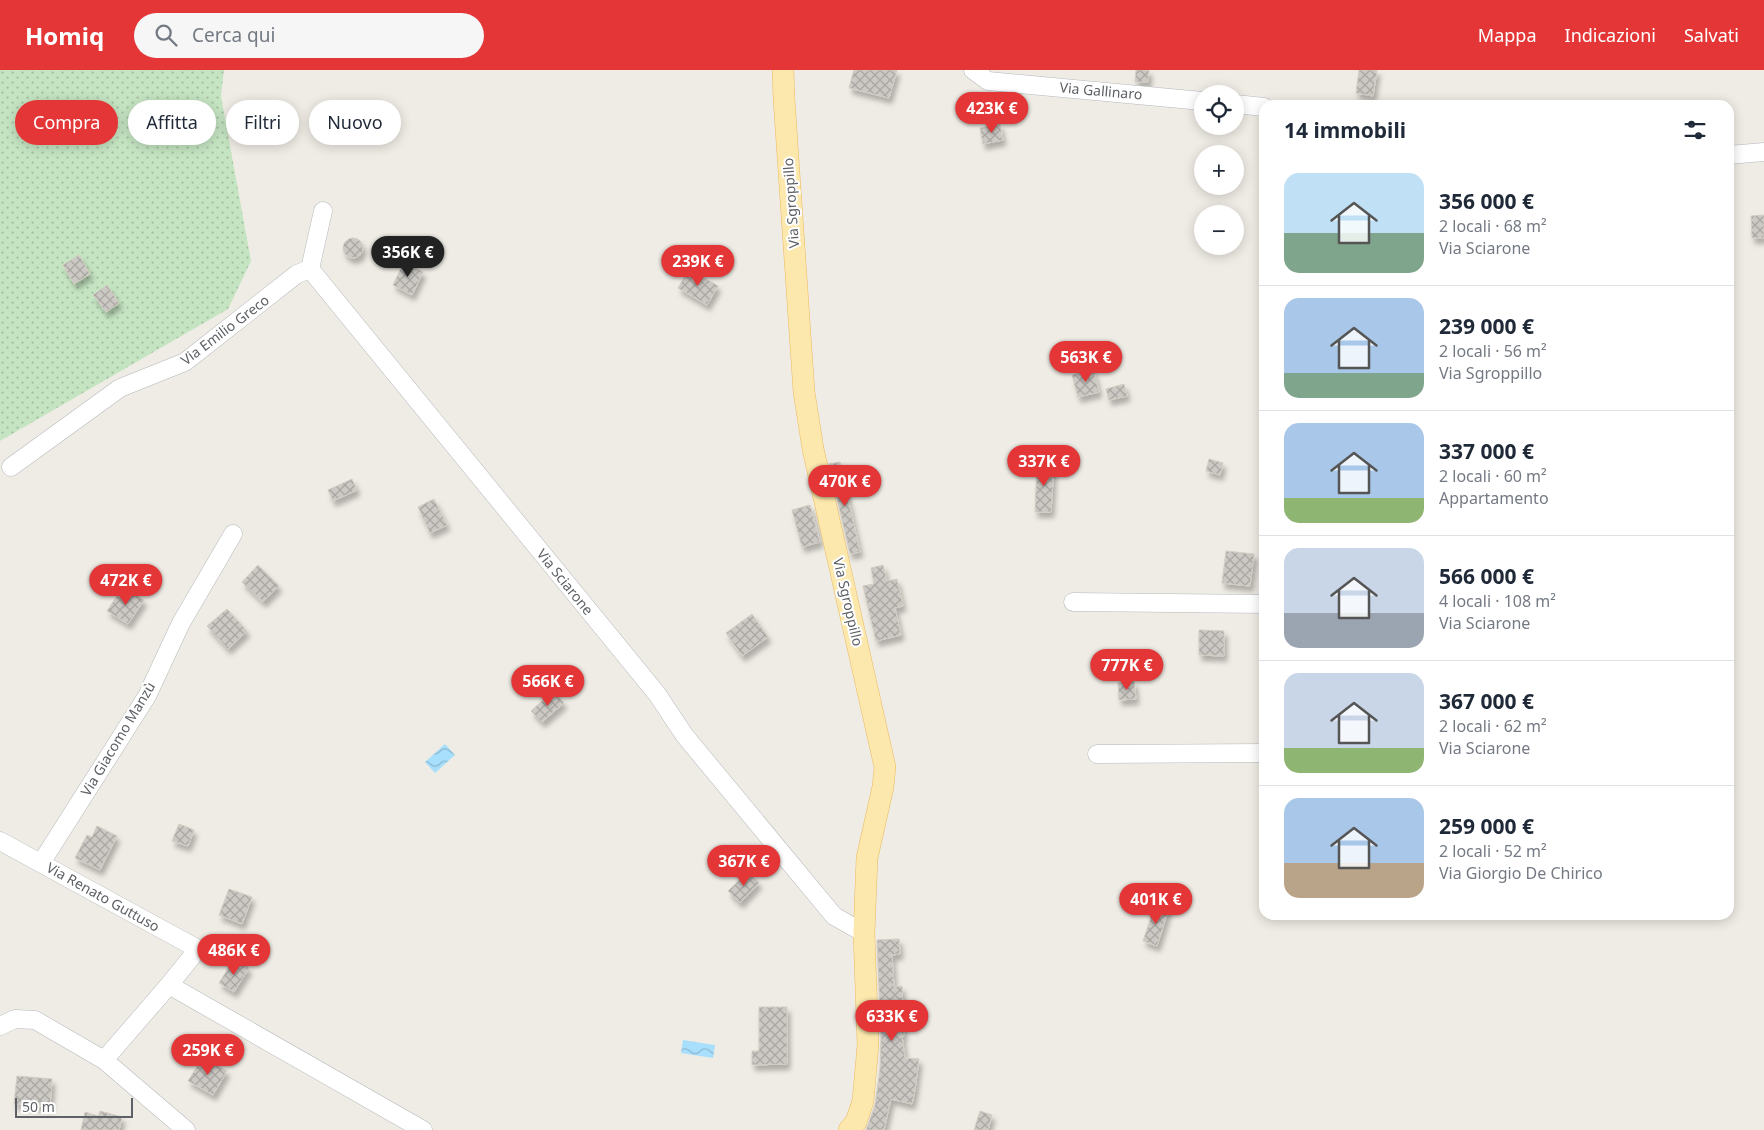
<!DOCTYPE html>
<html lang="it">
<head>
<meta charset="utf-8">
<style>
	:root { --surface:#fff; --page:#f6f6f7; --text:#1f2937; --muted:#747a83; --line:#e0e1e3; --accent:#e43637 }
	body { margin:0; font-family:"Noto Sans",sans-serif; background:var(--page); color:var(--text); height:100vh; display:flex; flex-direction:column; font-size:19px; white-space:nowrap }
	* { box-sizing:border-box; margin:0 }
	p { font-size:16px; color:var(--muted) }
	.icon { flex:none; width:28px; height:28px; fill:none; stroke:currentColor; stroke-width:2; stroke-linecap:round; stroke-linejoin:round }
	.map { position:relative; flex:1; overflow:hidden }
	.panel { position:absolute; left:1259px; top:30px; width:475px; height:820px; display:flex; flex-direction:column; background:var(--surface); border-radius:15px; box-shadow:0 2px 12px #0003 }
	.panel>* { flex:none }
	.top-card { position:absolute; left:15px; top:30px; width:475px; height:45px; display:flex; gap:10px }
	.tools { position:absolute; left:1194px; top:15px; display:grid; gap:10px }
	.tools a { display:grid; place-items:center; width:50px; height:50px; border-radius:50%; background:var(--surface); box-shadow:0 2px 12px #0003; font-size:25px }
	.scale { position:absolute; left:15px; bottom:12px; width:118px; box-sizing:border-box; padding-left:5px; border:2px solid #5d6165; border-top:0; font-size:14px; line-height:18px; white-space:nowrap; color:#5d6165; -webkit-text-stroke:4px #fff; paint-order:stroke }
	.price { position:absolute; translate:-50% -42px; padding:0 11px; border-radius:18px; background:var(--accent); color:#fff; font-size:16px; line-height:32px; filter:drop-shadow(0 1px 2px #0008) }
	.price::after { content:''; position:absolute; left:50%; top:30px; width:15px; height:11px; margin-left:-8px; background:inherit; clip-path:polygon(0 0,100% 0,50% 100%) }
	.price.active { background:#222; color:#fff }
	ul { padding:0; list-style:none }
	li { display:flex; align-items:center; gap:15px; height:125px; padding:0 25px }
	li+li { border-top:1px solid var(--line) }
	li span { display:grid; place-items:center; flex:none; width:140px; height:100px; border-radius:15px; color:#555 }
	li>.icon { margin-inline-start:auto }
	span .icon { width:60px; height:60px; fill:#fffc; stroke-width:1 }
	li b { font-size:21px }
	h2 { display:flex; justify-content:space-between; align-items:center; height:60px; padding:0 25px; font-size:21px }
	.chip { padding:0 18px; border-radius:22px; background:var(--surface); box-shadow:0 2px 12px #0003; font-size:18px; line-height:45px }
	.chip.active { background:var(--accent); color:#fff }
	header { display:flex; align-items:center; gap:30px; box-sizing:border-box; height:70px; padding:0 25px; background:var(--accent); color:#fff }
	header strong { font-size:24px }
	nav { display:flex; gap:28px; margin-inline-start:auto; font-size:18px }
	.search { width:350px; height:45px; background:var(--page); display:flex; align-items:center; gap:12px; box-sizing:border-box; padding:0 18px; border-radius:28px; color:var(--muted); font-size:19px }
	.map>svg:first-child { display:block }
</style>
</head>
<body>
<header>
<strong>Homiq</strong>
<div class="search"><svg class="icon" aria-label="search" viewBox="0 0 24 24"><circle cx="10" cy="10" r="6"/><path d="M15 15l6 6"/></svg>Cerca qui</div>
<nav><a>Mappa</a><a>Indicazioni</a><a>Salvati</a></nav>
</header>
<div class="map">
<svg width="1764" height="1060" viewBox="0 0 1764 1060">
	<defs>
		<pattern id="park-dots" width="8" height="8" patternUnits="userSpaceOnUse" patternTransform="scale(1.25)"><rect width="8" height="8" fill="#c5e5c2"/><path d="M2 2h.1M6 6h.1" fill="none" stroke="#a3bda1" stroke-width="1.8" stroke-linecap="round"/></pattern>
		<pattern id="water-waves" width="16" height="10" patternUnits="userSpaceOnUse" patternTransform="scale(1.25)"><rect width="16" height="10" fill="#a7dffc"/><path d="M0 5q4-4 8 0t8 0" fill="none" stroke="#8bb8d0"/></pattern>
		<pattern id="building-cross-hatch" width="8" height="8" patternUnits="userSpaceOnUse" patternTransform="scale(1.25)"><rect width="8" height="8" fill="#ccc9c4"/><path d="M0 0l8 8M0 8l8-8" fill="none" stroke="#a9a7a3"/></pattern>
		<filter id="shadow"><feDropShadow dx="3" dy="5.5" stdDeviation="2.5" flood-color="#0004"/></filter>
	</defs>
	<rect width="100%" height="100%" fill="#efece5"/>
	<!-- park -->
	<path fill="url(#park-dots)" d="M 0,0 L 224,0 L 221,26 L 251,191 L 228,239 L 0,371 Z"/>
	<!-- water -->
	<path fill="url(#water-waves)" d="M 445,674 L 455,685 L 435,703 L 425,692 Z
		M 683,970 L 715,975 L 713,988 L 681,983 Z"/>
	<!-- building -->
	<path fill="url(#building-cross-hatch)" stroke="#d3cdc3" filter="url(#shadow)" d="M 854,0 L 897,0 L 889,28 L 849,18 Z
		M 1136,0 L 1149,0 L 1148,12 L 1135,12 Z
		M 1359,0 L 1377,0 L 1373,26 L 1356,23 Z
		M 1000,54 L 1003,70 L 983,74 L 980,58 Z
		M 1764,145 L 1764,168 L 1752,168 L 1751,146 Z
		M343 178a10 10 0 1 1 20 0a10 10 0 1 1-20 0Z
		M 79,185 L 90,204 L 74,214 L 63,195 Z
		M 404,192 L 423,202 L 412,225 L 393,215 Z
		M 689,199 L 718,216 L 707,235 L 678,218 Z
		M 107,215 L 119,233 L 106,242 L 93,225 Z
		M 1093,299 L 1099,322 L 1078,327 L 1072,305 Z
		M 1124,314 L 1127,326 L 1109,330 L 1106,319 Z
		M 1209,389 L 1223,393 L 1220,405 L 1206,401 Z
		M 840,392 L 860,482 L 850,484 L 829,394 Z
		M 1037,393 L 1054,393 L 1051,442 L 1035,442 Z
		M 352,409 L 357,420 L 333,431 L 328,420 Z
		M 434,429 L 447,455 L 430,463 L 418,437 Z
		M 810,435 L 820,472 L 802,477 L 792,440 Z
		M 1226,481 L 1254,484 L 1250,516 L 1222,513 Z
		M 258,495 L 279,516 L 263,532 L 242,512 Z
		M 883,495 L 887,511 L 897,509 L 903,536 L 895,538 L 901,565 L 876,571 L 863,516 L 874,514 L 871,498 Z
		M 123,517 L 144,530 L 128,554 L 107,541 Z
		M 227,539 L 247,561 L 228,579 L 207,556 Z
		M 752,544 L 768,567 L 742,586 L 726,563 Z
		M 1199,560 L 1224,561 L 1224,586 L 1199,585 Z
		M 1134,611 L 1136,629 L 1119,630 L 1118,613 Z
		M 553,621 L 564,633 L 542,652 L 531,641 Z
		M 179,754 L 194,760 L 188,776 L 172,771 Z
		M 97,756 L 117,766 L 100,800 L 75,788 L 87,765 L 92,767 Z
		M 748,802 L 759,813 L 740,833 L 728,821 Z
		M 229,819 L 252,827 L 242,854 L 219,845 Z
		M 1156,833 L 1169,838 L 1157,876 L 1143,871 Z
		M 899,869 L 900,884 L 892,885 L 894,917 L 902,916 L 904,966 L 902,966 L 905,988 L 919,989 L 915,1020 L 912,1034 L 891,1029 L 884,1060 L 866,1060 L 875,1035 L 880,999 L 881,968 L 877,870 Z
		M 234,889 L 249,898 L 234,922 L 219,913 Z
		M 759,937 L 787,937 L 787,994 L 752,995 L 752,981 L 759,981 Z
		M 203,987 L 227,1001 L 213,1025 L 188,1011 Z
		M 17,1006 L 52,1009 L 50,1037 L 14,1034 Z
		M 100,1041 L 122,1047 L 119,1060 L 81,1060 L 85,1042 L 98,1046 Z
		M 980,1041 L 992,1045 L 988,1060 L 974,1060 Z"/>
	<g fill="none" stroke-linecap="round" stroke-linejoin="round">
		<!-- minor casing -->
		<g stroke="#b5b8bb" stroke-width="19">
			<path id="minor" d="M 973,0 L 988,11 L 1202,31
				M 1235,34 L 1264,37
				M 1729,85 L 1764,82
				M 323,141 L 310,199 L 657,624 L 685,666 L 834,846 L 864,863
				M 11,397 L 120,318 L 185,292 L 297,204 L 310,199
				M 1073,532 L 1264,534
				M 1097,684 L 1264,683
				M 0,771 L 198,879 L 169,915 L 423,1060
				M 41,793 L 147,626 L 181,553 L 233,464
				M 0,956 L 15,949 L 35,950 L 104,990 L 186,1060
				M 104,990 L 169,915"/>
		</g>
		<!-- major casing -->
		<g stroke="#edb95f" stroke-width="22">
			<path id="major" d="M 783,0 L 784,29 L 804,322 L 813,379 L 885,697 L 883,717 L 867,788 L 864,863 L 868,975 L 863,1031 L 856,1052 L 849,1060"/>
		</g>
		<!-- minor -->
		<use href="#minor" stroke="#fff" stroke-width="18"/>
		<!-- major -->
		<use href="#major" stroke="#fce8ac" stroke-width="21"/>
	</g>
	<g text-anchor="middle" stroke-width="4" stroke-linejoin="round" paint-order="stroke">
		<!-- street labels -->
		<g font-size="14" fill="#5d6165" stroke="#fff">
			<text transform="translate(1101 21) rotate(5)" y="5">Via Gallinaro</text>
			<text transform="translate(791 133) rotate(-94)" y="5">Via Sgroppillo</text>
			<text transform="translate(225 260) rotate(-37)" y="5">Via Emilio Greco</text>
			<text transform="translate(565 512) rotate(51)" y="5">Via Sciarone</text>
			<text transform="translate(848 532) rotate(77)" y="5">Via Sgroppillo</text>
			<text transform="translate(118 669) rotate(-59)" y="5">Via Giacomo Manzù</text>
			<text transform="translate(103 827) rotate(29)" y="5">Via Renato Guttuso</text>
		</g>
	</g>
</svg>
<div class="tools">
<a><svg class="icon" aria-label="locate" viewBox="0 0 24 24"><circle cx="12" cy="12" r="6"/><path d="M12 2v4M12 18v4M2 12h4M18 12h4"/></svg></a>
<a>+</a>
<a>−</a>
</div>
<div class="scale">50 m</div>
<b class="price" style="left:992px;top:64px">423K €</b>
<b class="price active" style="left:408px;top:208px">356K €</b>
<b class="price" style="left:698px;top:217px">239K €</b>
<b class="price" style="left:1086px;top:313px">563K €</b>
<b class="price" style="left:1044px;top:417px">337K €</b>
<b class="price" style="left:845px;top:437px">470K €</b>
<b class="price" style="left:126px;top:536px">472K €</b>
<b class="price" style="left:1127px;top:621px">777K €</b>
<b class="price" style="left:548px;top:637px">566K €</b>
<b class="price" style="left:744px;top:817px">367K €</b>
<b class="price" style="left:1156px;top:855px">401K €</b>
<b class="price" style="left:234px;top:906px">486K €</b>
<b class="price" style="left:892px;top:972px">633K €</b>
<b class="price" style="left:208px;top:1006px">259K €</b>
<div class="top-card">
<a class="chip active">Compra</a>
<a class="chip">Affitta</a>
<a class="chip">Filtri</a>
<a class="chip">Nuovo</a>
</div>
<section class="panel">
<h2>14 immobili<svg class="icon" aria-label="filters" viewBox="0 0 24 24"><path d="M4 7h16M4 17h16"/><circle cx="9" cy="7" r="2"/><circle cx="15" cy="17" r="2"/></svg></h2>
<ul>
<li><span style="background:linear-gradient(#bfe0f5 60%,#7fa58c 0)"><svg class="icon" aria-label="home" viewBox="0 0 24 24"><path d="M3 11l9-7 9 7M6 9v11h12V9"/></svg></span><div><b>356 000 €</b><p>2 locali · 68 m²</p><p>Via Sciarone</p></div></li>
<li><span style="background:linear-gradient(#a9c7e8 75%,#7fa58c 0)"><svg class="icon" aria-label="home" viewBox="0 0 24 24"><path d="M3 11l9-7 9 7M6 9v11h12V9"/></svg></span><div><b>239 000 €</b><p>2 locali · 56 m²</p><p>Via Sgroppillo</p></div></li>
<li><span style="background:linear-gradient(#a9c7e8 75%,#8fb573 0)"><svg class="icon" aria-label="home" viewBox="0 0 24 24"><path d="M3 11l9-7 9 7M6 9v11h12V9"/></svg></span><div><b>337 000 €</b><p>2 locali · 60 m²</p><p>Appartamento</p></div></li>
<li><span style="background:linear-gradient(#c9d6e8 65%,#9aa5b1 0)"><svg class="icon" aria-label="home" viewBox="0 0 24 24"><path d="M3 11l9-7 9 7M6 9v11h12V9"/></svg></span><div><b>566 000 €</b><p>4 locali · 108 m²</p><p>Via Sciarone</p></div></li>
<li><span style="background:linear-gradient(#c9d6e8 75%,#8fb573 0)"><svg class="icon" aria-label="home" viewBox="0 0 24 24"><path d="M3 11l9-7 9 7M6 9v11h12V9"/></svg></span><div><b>367 000 €</b><p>2 locali · 62 m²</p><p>Via Sciarone</p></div></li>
<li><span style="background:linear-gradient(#a9c7e8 65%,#b9a48a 0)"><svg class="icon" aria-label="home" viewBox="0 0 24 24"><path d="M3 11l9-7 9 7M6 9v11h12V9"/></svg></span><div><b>259 000 €</b><p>2 locali · 52 m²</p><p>Via Giorgio De Chirico</p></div></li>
</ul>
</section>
</div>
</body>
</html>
